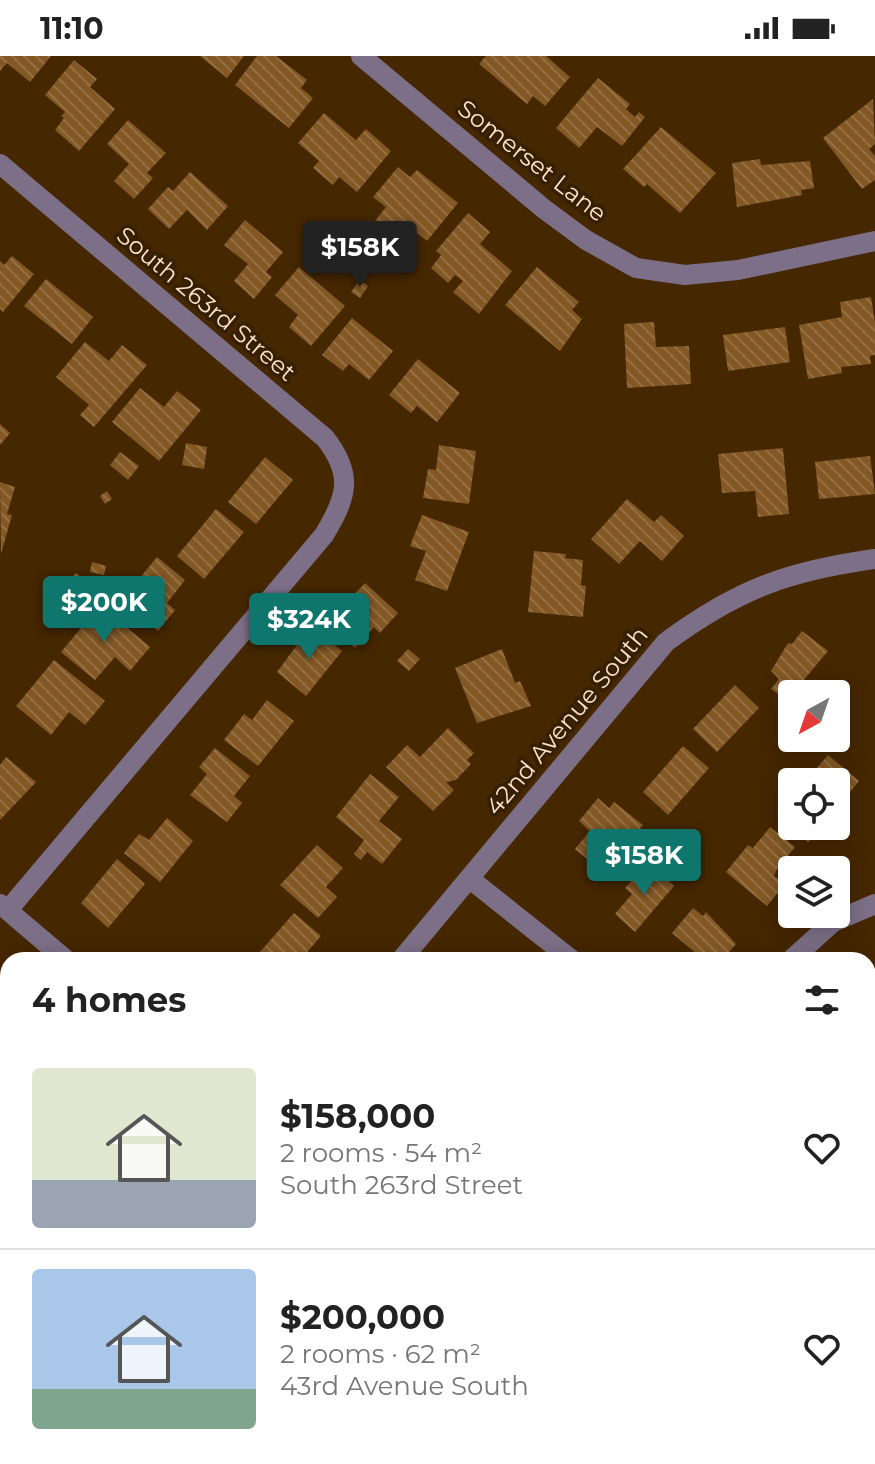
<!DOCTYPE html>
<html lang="en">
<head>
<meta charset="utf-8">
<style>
	:root { --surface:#fff; --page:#f2f2f2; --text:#222; --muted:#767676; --line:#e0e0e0; --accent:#0f766e }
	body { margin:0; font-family:Montserrat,sans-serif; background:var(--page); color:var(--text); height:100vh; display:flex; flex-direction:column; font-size:30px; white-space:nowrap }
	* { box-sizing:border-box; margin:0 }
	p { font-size:26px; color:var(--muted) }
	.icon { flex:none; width:44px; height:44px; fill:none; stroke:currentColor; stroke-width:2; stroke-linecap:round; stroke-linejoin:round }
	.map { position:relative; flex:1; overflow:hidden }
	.panel { position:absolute; left:0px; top:896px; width:876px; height:512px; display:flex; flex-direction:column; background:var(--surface); border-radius:24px 24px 0 0; box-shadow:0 4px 20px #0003 }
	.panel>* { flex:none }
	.needle { width:52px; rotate:220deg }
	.controls { position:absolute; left:778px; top:624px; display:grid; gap:16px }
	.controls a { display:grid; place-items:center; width:72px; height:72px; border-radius:8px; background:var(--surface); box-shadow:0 4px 20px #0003; font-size:40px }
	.price { position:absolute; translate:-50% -68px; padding:0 18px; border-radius:8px; background:var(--accent); color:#fff; font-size:26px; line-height:52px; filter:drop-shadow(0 2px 4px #0008) }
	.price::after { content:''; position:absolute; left:50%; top:48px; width:24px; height:18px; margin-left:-12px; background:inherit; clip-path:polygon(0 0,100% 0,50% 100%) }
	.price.selected { background:#222; color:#fff }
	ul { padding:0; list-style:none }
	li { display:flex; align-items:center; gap:24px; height:200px; padding:0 32px }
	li+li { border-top:2px solid var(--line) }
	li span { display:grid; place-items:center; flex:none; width:224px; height:160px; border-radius:8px; color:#555 }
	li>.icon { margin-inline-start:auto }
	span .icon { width:96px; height:96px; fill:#fffc; stroke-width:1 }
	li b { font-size:34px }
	h2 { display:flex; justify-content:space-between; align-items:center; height:96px; padding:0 32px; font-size:34px }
	.status { display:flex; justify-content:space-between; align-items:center; height:56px; padding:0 40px; background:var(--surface); direction:ltr }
	.status svg { height:22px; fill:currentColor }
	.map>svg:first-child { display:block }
</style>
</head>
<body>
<div class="status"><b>11:10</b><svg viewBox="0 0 49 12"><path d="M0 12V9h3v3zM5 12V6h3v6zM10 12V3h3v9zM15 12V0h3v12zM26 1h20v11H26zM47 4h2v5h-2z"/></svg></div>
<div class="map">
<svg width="875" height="1408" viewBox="0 0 875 1408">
	<defs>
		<pattern id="building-back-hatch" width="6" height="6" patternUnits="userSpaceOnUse" patternTransform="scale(2)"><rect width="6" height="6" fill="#835825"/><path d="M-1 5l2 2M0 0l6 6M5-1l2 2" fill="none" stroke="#957043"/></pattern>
	</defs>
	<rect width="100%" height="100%" fill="#452700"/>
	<!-- building -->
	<path fill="url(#building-back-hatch)" d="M 0,0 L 51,0 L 30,26 L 7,7 L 0,15 Z
		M 200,0 L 244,0 L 227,22 Z
		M 257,0 L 276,0 L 307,24 L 301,32 L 313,42 L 289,72 L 235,29 Z
		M 486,0 L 546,0 L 570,21 L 545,50 L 533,40 L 527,48 L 479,8 Z
		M 74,4 L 97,23 L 90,31 L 115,53 L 79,95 L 55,74 L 64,62 L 61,60 L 65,56 L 45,39 Z
		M 598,22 L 630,48 L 626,53 L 635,61 L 639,56 L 645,61 L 622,90 L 597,71 L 579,92 L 556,72 Z
		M 873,43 L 875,88 L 869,93 L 875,100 L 875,124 L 862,133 L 823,82 Z
		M 324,57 L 356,84 L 366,73 L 391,95 L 357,136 L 339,121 L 333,129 L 313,112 L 319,105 L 298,87 Z
		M 128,64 L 166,97 L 147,117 L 153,122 L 134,143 L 114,125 L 129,108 L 107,88 Z
		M 661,71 L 716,117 L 680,157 L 647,128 L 644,131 L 623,113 Z
		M 760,103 L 761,109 L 810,105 L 814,132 L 801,134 L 802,139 L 737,151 L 732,107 Z
		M 398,111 L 410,121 L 417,114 L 458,147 L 427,185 L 406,168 L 395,181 L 375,165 L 386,151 L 373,141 Z
		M 190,116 L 228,150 L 207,174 L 187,154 L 169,173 L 148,153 L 168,131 L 173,135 Z
		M 468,157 L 490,176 L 480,188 L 512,215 L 479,258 L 453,236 L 463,225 L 455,219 L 448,227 L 431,212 L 441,199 L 436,195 Z
		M 245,164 L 283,196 L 266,216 L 272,221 L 254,243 L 234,225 L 248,208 L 224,189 Z
		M 12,200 L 34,218 L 3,256 L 0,253 L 0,205 L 4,209 Z
		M 299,211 L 345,250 L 311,290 L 289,271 L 298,259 L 275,239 Z
		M 537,211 L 579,246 L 572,254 L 582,263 L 560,295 L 505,249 Z
		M 46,223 L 93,261 L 72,288 L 24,250 Z
		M 360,224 L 368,230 L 360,242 L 351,236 Z
		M 871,241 L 875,267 L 875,299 L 870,300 L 871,308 L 841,311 L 842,317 L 808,323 L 799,269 L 842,261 L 840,246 Z
		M 352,262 L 393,295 L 369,324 L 349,308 L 343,315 L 322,299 Z
		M 654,266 L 656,291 L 689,290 L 691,328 L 627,332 L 624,268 Z
		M 785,271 L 790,306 L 728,315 L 723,279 Z
		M 85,286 L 109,305 L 122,289 L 147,309 L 94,371 L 80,359 L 89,349 L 56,321 Z
		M 418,303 L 460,337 L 437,366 L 417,350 L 411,357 L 389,339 Z
		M 140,332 L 164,351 L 177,335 L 201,354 L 159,405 L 112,366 Z
		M 0,368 L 10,377 L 0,389 Z
		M 186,387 L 207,391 L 204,413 L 182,409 Z
		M 439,389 L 476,395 L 469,448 L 423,442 L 428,413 L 436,414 Z
		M 783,392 L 789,458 L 758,461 L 755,435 L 722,437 L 718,398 Z
		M 120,396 L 139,410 L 128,424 L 110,409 Z
		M 870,400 L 875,438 L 819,443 L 815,406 Z
		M 265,401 L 293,424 L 256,468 L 228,446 Z
		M 0,426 L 15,431 L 7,458 L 12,459 L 1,498 Z
		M 107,435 L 112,443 L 105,448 L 100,440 Z
		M 627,443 L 654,466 L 661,459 L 684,480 L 662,505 L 640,485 L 619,508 L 591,483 Z
		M 216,453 L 244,476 L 204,523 L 177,500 Z
		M 422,459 L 469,476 L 447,535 L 415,524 L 426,495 L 410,490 Z
		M 534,495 L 566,498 L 565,502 L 583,504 L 581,529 L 586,530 L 583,561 L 528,556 Z
		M 157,501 L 185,524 L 167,547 L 175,554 L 158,575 L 121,545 Z
		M 92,506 L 106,510 L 104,519 L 90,516 Z
		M 76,517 L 85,524 L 76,536 L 67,528 Z
		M 365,527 L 398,557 L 380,577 L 374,571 L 355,592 L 322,561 L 341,540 L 347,546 Z
		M 100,549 L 150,591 L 130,615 L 115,601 L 95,624 L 61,596 Z
		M 311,570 L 342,595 L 306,640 L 277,616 Z
		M 802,575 L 828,595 L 787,644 L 771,633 L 779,623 L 771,615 L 788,587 L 792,588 Z
		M 408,593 L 420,603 L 409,615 L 397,605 Z
		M 502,593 L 515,627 L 520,625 L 531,650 L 477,667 L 455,612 Z
		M 54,604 L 105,645 L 85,669 L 69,656 L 51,679 L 16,650 Z
		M 735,629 L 759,652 L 717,696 L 693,673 Z
		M 267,644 L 294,665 L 258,710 L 224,684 L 244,658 L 252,664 Z
		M 448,672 L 474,697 L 467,704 L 471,708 L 456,724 L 446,726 L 454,734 L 433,755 L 386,711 L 407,689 L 420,701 Z
		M 683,690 L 709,712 L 668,759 L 643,736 Z
		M 215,692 L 250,720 L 234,740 L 242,747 L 227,766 L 190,739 L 207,718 L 199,711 Z
		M 828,699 L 859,725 L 836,753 L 836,726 L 805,726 Z
		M 6,701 L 36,726 L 0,764 L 0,709 Z
		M 370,718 L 399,741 L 379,765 L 402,783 L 382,808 L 367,796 L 361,804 L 354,798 L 364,784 L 336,761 Z
		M 598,742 L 609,752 L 614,746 L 643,769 L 604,817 L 575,793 L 590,775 L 579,765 Z
		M 792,742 L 792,770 L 822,770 L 808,786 L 777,760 Z
		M 167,762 L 193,785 L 160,826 L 124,797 L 139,778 L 149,784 Z
		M 770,771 L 795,791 L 777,813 L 774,820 L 785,828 L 767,850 L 726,816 L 748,789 L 753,792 Z
		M 317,789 L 343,812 L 326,831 L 337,841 L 318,862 L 280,829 Z
		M 117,803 L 145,828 L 108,872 L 81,847 Z
		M 647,807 L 674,830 L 635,876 L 615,858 L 632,838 L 625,832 Z
		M 693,852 L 703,860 L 706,856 L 736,888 L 722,904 L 704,904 L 672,877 Z
		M 294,857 L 321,880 L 302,902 L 305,904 L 253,904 Z
		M 0,933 L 8,940 L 5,951 L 8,954 L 8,993 L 4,997 L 0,993 Z
		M 873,1011 L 875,1013 L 875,1062 L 868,1060 L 868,1017 Z
		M 0,1096 L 8,1102 L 4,1111 L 0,1108 Z
		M 8,1195 L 8,1231 L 0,1225 L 0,1205 Z
		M 875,1394 L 875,1408 L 852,1408 L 868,1400 Z
		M 244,1400 L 283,1400 L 292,1408 L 237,1408 Z
		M 501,1400 L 555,1400 L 548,1408 L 511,1408 Z
		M 744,1400 L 800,1400 L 809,1408 L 753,1408 Z"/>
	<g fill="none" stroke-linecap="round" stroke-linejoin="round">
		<!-- minor -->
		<path stroke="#7c6f87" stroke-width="20" d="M 361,0 L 544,153 L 586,184 L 636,212 L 685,219 L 738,214 L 875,185
			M 0,108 L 325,382 C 354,419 347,441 324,479 L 8,854
			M 470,823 L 572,904
			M 0,848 L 66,904
			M 401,904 L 666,586 C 738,533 788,515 875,503
			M 791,904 L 833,866 L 875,848
			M 868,1144 L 875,1149
			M 0,1312 L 8,1319
			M 0,1382 L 8,1372
			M 106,1400 L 115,1408
			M 658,1400 L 667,1408"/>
	</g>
	<g text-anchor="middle" stroke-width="7" stroke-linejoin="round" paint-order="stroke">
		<!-- street labels -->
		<g font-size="24" fill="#fbe2c8" stroke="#362005">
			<text transform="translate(532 105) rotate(38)" y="8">Somerset Lane</text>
			<text transform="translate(206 248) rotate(40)" y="8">South 263rd Street</text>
			<text transform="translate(567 665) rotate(-50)" y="8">42nd Avenue South</text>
		</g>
	</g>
</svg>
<div class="controls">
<a><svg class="needle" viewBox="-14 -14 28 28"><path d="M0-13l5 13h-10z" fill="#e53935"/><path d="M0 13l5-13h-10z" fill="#767676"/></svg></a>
<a><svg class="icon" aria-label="locate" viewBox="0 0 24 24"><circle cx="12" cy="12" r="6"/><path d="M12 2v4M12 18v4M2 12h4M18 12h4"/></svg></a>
<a><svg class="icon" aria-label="layers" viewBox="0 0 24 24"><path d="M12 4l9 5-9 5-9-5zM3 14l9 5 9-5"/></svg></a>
</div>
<b class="price selected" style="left:360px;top:233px">$158K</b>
<b class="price" style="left:104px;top:588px">$200K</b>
<b class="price" style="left:309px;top:605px">$324K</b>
<b class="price" style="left:644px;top:841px">$158K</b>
<section class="panel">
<h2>4 homes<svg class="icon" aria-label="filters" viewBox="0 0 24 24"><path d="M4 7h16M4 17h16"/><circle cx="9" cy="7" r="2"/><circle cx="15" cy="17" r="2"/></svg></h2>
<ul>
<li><span style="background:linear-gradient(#dfe7d0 70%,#9aa5b1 0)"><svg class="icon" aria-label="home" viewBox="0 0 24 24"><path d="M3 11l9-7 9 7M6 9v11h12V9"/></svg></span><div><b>$158,000</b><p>2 rooms · 54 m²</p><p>South 263rd Street</p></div><svg class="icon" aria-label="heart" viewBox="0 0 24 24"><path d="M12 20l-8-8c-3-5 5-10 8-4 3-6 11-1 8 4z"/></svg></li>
<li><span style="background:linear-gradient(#a9c7e8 75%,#7fa58c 0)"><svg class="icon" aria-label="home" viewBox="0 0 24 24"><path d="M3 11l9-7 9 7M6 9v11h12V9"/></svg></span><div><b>$200,000</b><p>2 rooms · 62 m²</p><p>43rd Avenue South</p></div><svg class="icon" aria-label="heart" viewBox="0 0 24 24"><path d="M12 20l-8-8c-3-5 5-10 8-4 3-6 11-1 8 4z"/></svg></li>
</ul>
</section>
</div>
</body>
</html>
